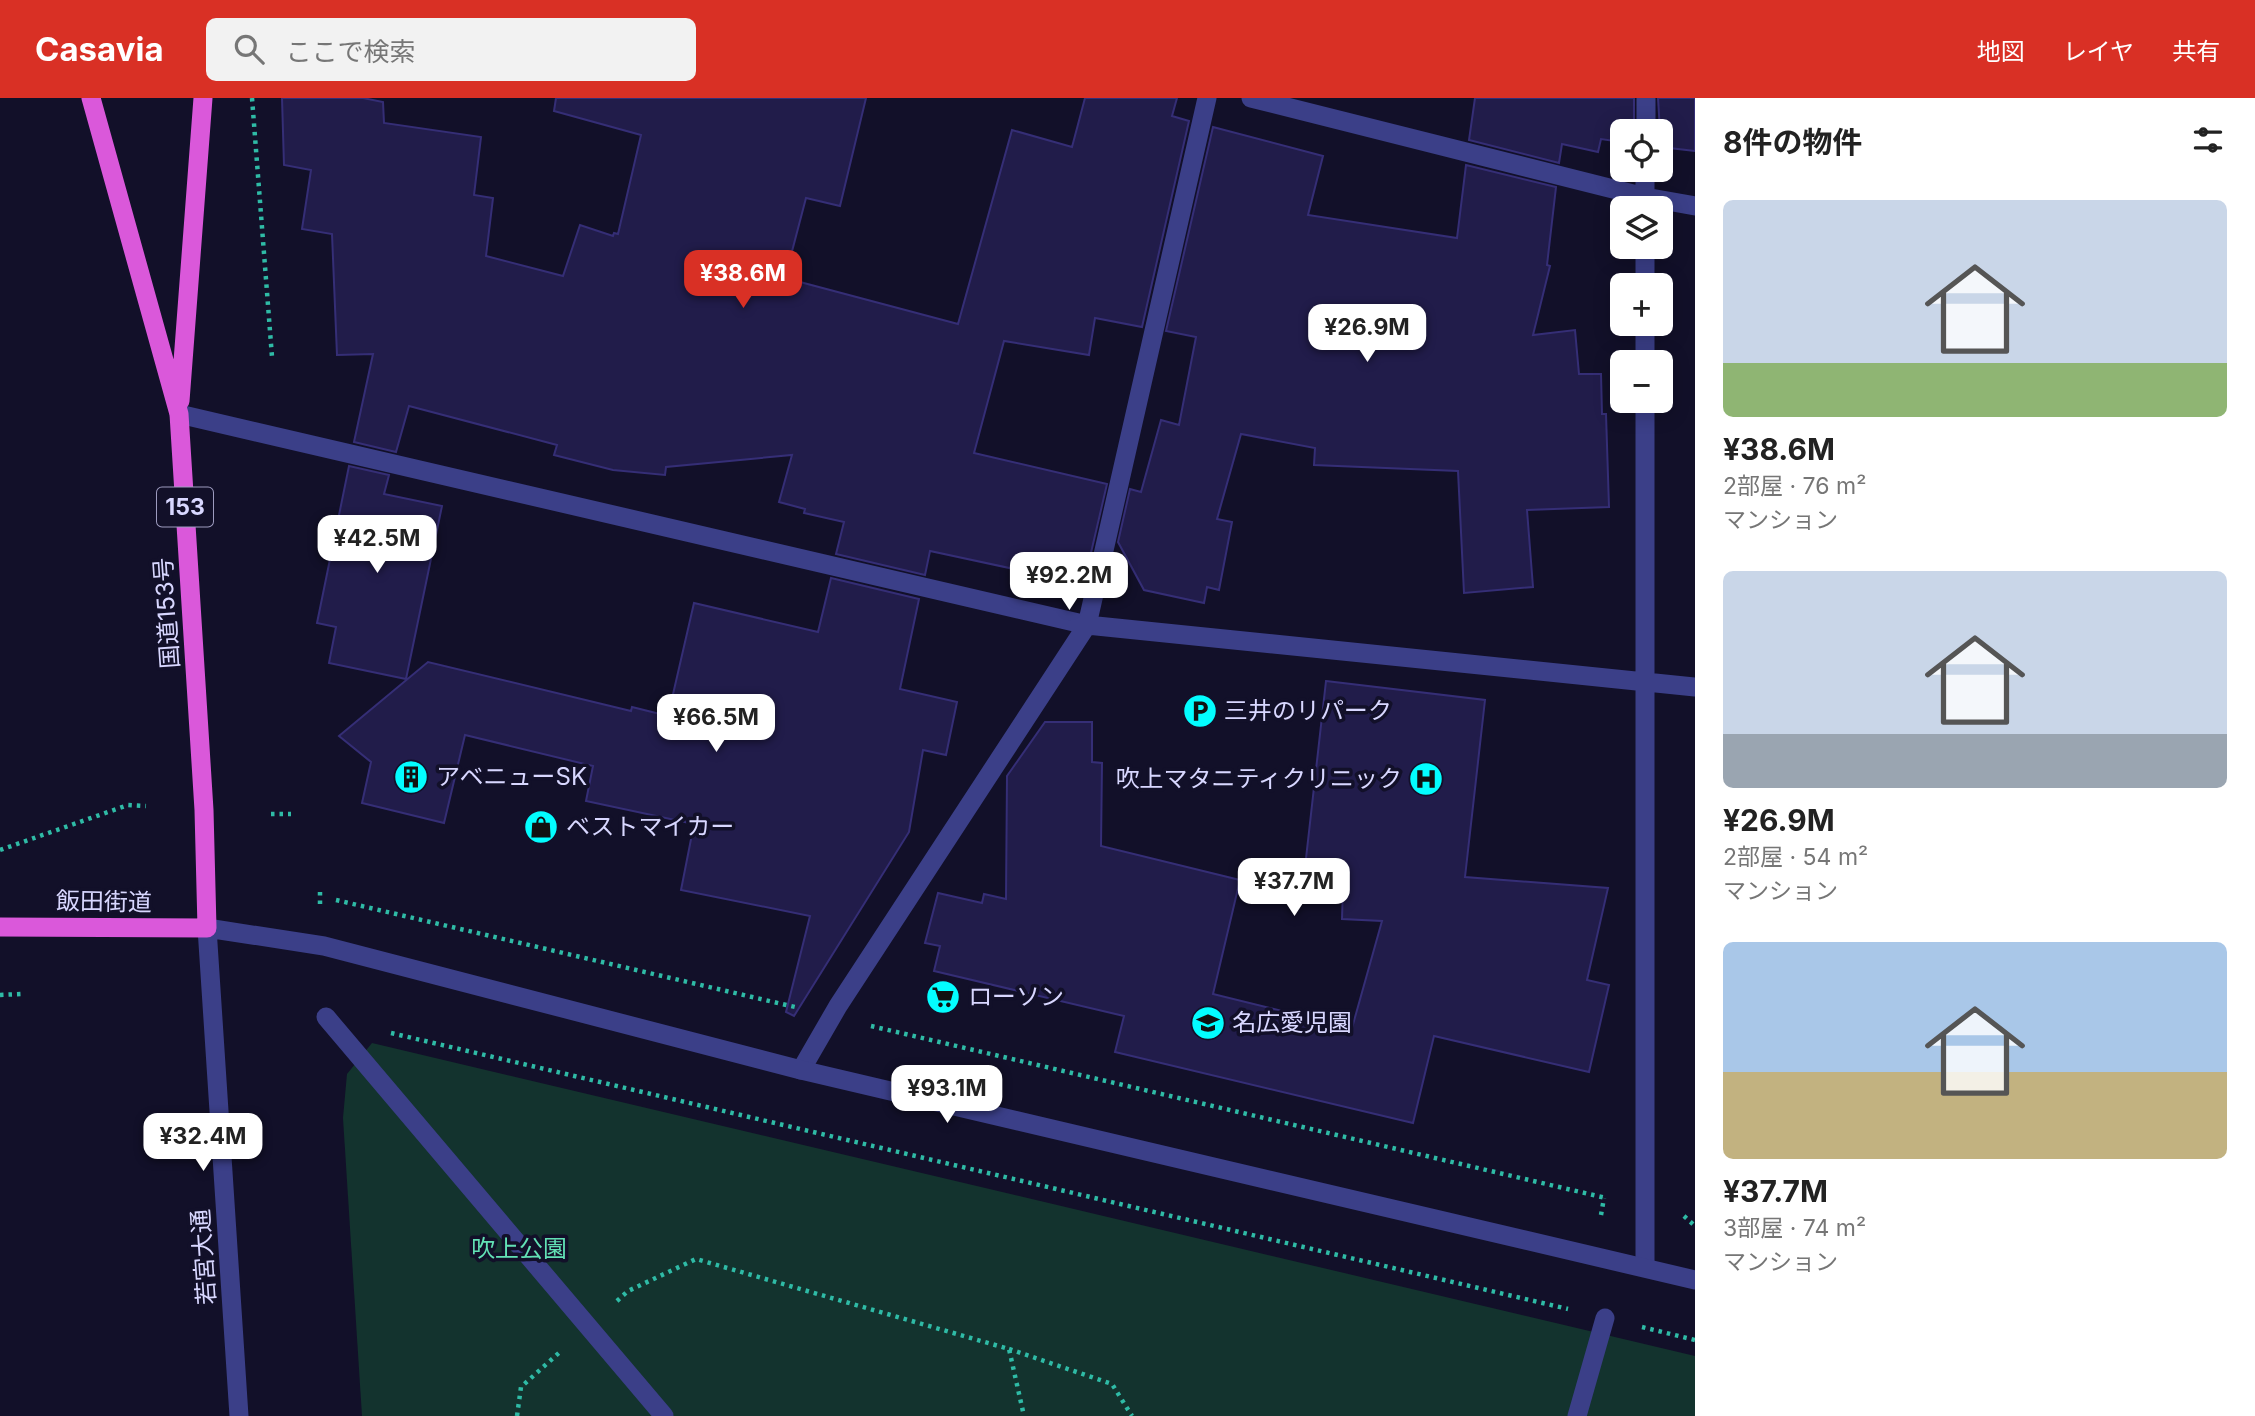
<!DOCTYPE html>
<html lang="ja">
<head>
<meta charset="utf-8">
<style>
	:root { --surface:#fff; --page:#f2f2f2; --text:#222; --muted:#767676; --accent:#d93025 }
	body { margin:0; font-family:Inter,"Noto Sans JP",sans-serif; background:var(--page); color:var(--text); height:100vh; display:flex; flex-direction:column; font-size:26px; white-space:nowrap }
	* { box-sizing:border-box; margin:0 }
	p { font-size:23px; color:var(--muted) }
	.icon { flex:none; width:38px; height:38px; fill:none; stroke:currentColor; stroke-width:2; stroke-linecap:round; stroke-linejoin:round }
	.map { position:relative; flex:1; overflow:hidden }
	.side { display:flex; flex-direction:column; background:var(--surface); width:560px }
	.side>* { flex:none }
	.tools { position:absolute; left:1610px; top:21px; display:grid; gap:14px }
	.tools a { display:grid; place-items:center; width:63px; height:63px; border-radius:10px; background:var(--surface); box-shadow:0 4px 18px #0003; font-size:35px }
	.price { position:absolute; translate:-50% -60px; padding:0 16px; border-radius:14px; background:#fff; color:#222; font-size:23px; line-height:46px; filter:drop-shadow(0 2px 4px #0008) }
	.price::after { content:''; position:absolute; left:50%; top:42px; width:21px; height:16px; margin-left:-10px; background:inherit; clip-path:polygon(0 0,100% 0,50% 100%) }
	.price.current { background:var(--accent); color:#fff }
	ul { padding:0; list-style:none }
	li { display:grid; align-content:center; gap:14px; height:371px; padding:0 28px }
	li span { display:grid; place-items:center; height:217px; border-radius:10px; color:#555 }
	li>.icon { margin-inline-start:auto }
	span .icon { width:126px; height:126px; fill:#fffc; stroke-width:1 }
	li b { font-size:30px }
	h2 { display:flex; justify-content:space-between; align-items:center; height:84px; padding:0 28px; font-size:30px }
	header { display:flex; align-items:center; gap:42px; box-sizing:border-box; height:98px; padding:0 35px; background:var(--accent); color:#fff }
	header strong { font-size:33px }
	nav { display:flex; gap:38px; margin-inline-start:auto; font-size:24px }
	.search { width:490px; height:63px; background:var(--page); display:flex; align-items:center; gap:18px; box-sizing:border-box; padding:0 24px; border-radius:10px; color:var(--muted); font-size:26px }
	main { display:flex; flex:1; min-height:0 }
	.map>svg:first-child { display:block }
</style>
</head>
<body>
<header>
<strong>Casavia</strong>
<div class="search"><svg class="icon" aria-label="search" viewBox="0 0 24 24"><circle cx="10" cy="10" r="6"/><path d="M15 15l6 6"/></svg>ここで検索</div>
<nav><a>地図</a><a>レイヤ</a><a>共有</a></nav>
</header>
<main>
<div class="map">
<svg width="1695" height="1318" viewBox="0 0 1695 1318">
	<rect width="100%" height="100%" fill="#121029"/>
	<!-- green -->
	<path fill="#13332e" d="M 372,945 L 1695,1258 L 1695,1318 L 362,1318 L 343,1020 L 347,976 Z"/>
	<!-- building -->
	<path fill="#211c4a" stroke="#352e76" stroke-width="2" d="M 282,0 L 363,0 L 383,4 L 384,25 L 481,39 L 474,97 L 493,100 L 486,158 L 563,178 L 580,127 L 613,138 L 614,135 L 618,136 L 641,37 L 554,13 L 556,0 L 866,0 L 840,108 L 806,100 L 785,180 L 958,226 L 1012,32 L 1072,49 L 1085,0 L 1177,0 L 1172,18 L 1189,23 L 1142,229 L 1095,220 L 1089,257 L 1004,243 L 974,355 L 1107,386 L 1090,459 L 1056,480 L 930,453 L 925,477 L 836,456 L 844,424 L 804,415 L 805,411 L 779,404 L 792,357 L 666,369 L 665,377 L 613,372 L 554,357 L 557,347 L 409,308 L 396,354 L 354,344 L 373,256 L 337,257 L 332,136 L 302,131 L 311,72 L 284,67 Z
		M 1475,0 L 1634,0 L 1634,33 L 1622,33 L 1622,44 L 1601,41 L 1598,54 L 1562,46 L 1559,65 L 1469,42 Z
		M 1658,0 L 1695,0 L 1695,53 L 1661,49 Z
		M 1213,29 L 1323,58 L 1308,117 L 1457,140 L 1466,67 L 1556,89 L 1547,167 L 1550,168 L 1533,237 L 1575,232 L 1579,276 L 1601,276 L 1602,316 L 1606,316 L 1609,409 L 1527,412 L 1533,489 L 1464,495 L 1458,373 L 1314,367 L 1315,350 L 1241,336 L 1217,421 L 1232,424 L 1219,492 L 1207,489 L 1204,505 L 1144,492 L 1118,444 L 1130,391 L 1141,394 L 1161,322 L 1179,327 L 1196,239 L 1166,233 Z
		M 349,368 L 389,377 L 384,396 L 442,408 L 406,581 L 329,565 L 336,529 L 317,525 Z
		M 831,480 L 919,501 L 900,591 L 957,604 L 946,657 L 923,652 L 909,734 L 794,918 L 786,914 L 810,818 L 681,792 L 694,726 L 586,703 L 593,668 L 465,637 L 444,725 L 362,705 L 371,664 L 339,638 L 428,564 L 631,613 L 632,609 L 668,618 L 694,505 L 818,534 Z
		M 1326,583 L 1485,602 L 1465,779 L 1608,790 L 1587,882 L 1609,887 L 1589,974 L 1434,938 L 1413,1025 L 1115,954 L 1124,918 L 934,873 L 940,848 L 925,845 L 938,795 L 982,805 L 984,796 L 1006,801 L 1007,678 L 1045,624 L 1092,624 L 1092,664 L 1102,665 L 1101,748 L 1240,782 L 1213,896 L 1352,930 L 1382,823 L 1342,821 L 1343,787 L 1303,787 Z"/>
	<g fill="none" stroke-linecap="round" stroke-linejoin="round">
		<!-- path -->
		<path stroke="#2fbba6" stroke-width="4.5" stroke-dasharray="3.5 5" stroke-linecap="butt" d="M 252,0 L 272,259
			M 271,716 L 291,716
			M 0,752 L 128,707 L 146,708
			M 320,794 L 320,808
			M 336,802 L 795,909
			M 0,897 L 22,896
			M 871,928 L 1606,1100
			M 391,935 L 1568,1211
			M 1601,1117 L 1604,1100
			M 1684,1118 L 1695,1128
			M 617,1203 L 628,1193 L 696,1161 L 1009,1251 L 1024,1318
			M 1642,1229 L 1695,1242
			M 1009,1251 L 1112,1286 L 1132,1318
			M 517,1318 L 521,1289 L 561,1253"/>
		<!-- pedestrian -->
		<path stroke="#3b3f88" stroke-width="19" d="M 326,919 L 664,1318
			M 1577,1318 L 1605,1220"/>
		<!-- minor -->
		<path stroke="#3b3f88" stroke-width="19" d="M 1251,0 L 1645,99 L 1695,108
			M 1646,33 L 1646,0
			M 1645,109 L 1645,72
			M 1645,187 L 1645,149
			M 1645,264 L 1645,226
			M 1645,303 L 1645,1169
			M 179,316 L 1087,527 L 1695,589
			M 801,972 L 838,908 L 1087,527 L 1207,0"/>
		<!-- tertiary -->
		<path stroke="#3b3f88" stroke-width="19" d="M 239,1318 L 207,830 L 324,848 L 801,972 L 1695,1182"/>
		<!-- trunk -->
		<path stroke="#da58da" stroke-width="19" d="M 180,303 L 203,0
			M 0,829 L 207,830 L 204,712 L 179,316 L 91,0"/>
	</g>
	<!-- icons -->
	<defs>
		<g id="parking-disc" transform="scale(1.75)"><circle r="9.5" fill="#03fdff" stroke="#121029"/><path d="M-3.5-5.5H1a3.5 3.5 0 0 1 0 7H-1V5.5H-3.5ZM-1-3.4V-.6H.8a1.4 1.4 0 0 0 0-2.8Z" fill="#111"/></g>
		<g id="building-disc" transform="scale(1.75)"><circle r="9.5" fill="#03fdff" stroke="#121029"/><path d="M-4-6H4V6H1V3H-1V6H-4ZM-2.5-4.3h1.7v1.8h-1.7ZM.8-4.3h1.7v1.8H.8ZM-2.5-1h1.7V.8h-1.7ZM.8-1h1.7V.8H.8Z" fill="#111"/></g>
		<g id="hospital-disc" transform="scale(1.75)"><circle r="9.5" fill="#03fdff" stroke="#121029"/><path d="M-5-5h3v3.5h4V-5h3V5h-3V1.5h-4V5h-3Z" fill="#111"/></g>
		<g id="shop-disc" transform="scale(1.75)"><circle r="9.5" fill="#03fdff" stroke="#121029"/><path d="M-5-2.5h2.3a2.7 3.5 0 0 1 5.4 0H5L5.5 6h-11ZM-1.5-2.5h3a1.5 2.3 0 0 0-3 0Z" fill="#111"/></g>
		<g id="supermarket-disc" transform="scale(1.75)"><circle r="9.5" fill="#03fdff" stroke="#121029"/><path d="M-6-5.5h2.5l.6 2H6L4.5 2H-2.5L-4.4-4H-6ZM-1.5 3.2a1.3 1.3 0 1 0 .1 0ZM3 3.2a1.3 1.3 0 1 0 .1 0Z" fill="#111"/></g>
		<g id="school-disc" transform="scale(1.75)"><circle r="9.5" fill="#03fdff" stroke="#121029"/><path d="M0-5L7-2L0 1L-7-2ZM-4 1L0 2.5L4 1V4Q0 6-4 4Z" fill="#111"/></g>
	</defs>
	<g fill-rule="evenodd">
		<use href="#parking-disc" x="1200" y="613"/>
		<use href="#building-disc" x="411" y="679"/>
		<use href="#hospital-disc" x="1426" y="681"/>
		<use href="#shop-disc" x="541" y="729"/>
		<use href="#supermarket-disc" x="943" y="899"/>
		<use href="#school-disc" x="1208" y="925"/>
	</g>
	<g text-anchor="middle" stroke-width="7" stroke-linejoin="round" paint-order="stroke">
		<!-- shield labels -->
		<rect fill="#121029" stroke="#9d9bbf" stroke-width="2" x="157" y="389.5" width="56" height="39" rx="5"/>
		<g font-size="23" font-weight="bold" fill="#d8d7ff">
			<text x="185" y="417">153</text>
		</g>
		<!-- street labels -->
		<g font-size="24" fill="#d8d7ff" stroke="#121029">
			<text transform="translate(167 515) rotate(-94)" y="8">国道153号</text>
			<text transform="translate(104 804) rotate(1)" y="8">飯田街道</text>
			<text transform="translate(204 1159) rotate(-94)" y="8">若宮大通</text>
		</g>
		<!-- poi labels -->
		<g font-size="24" fill="#d8d7ff" stroke="#121029" text-anchor="start">
			<text x="1224" y="621">三井のリパーク</text>
			<text x="436" y="687">アベニューSK</text>
			<text x="1402" y="689" text-anchor="end">吹上マタニティクリニック</text>
			<text x="566" y="737">ベストマイカー</text>
			<text x="968" y="907">ローソン</text>
			<text x="1232" y="933">名広愛児園</text>
		</g>
		<!-- park labels -->
		<g font-size="24" fill="#62e1b5" stroke="#121029">
			<text x="519" y="1159">吹上公園</text>
		</g>
	</g>
</svg>
<div class="tools">
<a><svg class="icon" aria-label="locate" viewBox="0 0 24 24"><circle cx="12" cy="12" r="6"/><path d="M12 2v4M12 18v4M2 12h4M18 12h4"/></svg></a>
<a><svg class="icon" aria-label="layers" viewBox="0 0 24 24"><path d="M12 4l9 5-9 5-9-5zM3 14l9 5 9-5"/></svg></a>
<a>+</a>
<a>−</a>
</div>
<b class="price current" style="left:743px;top:212px">¥38.6M</b>
<b class="price" style="left:1367px;top:266px">¥26.9M</b>
<b class="price" style="left:377px;top:477px">¥42.5M</b>
<b class="price" style="left:1069px;top:514px">¥92.2M</b>
<b class="price" style="left:716px;top:656px">¥66.5M</b>
<b class="price" style="left:1294px;top:820px">¥37.7M</b>
<b class="price" style="left:947px;top:1027px">¥93.1M</b>
<b class="price" style="left:203px;top:1075px">¥32.4M</b>
</div>
<section class="side">
<h2>8件の物件<svg class="icon" aria-label="filters" viewBox="0 0 24 24"><path d="M4 7h16M4 17h16"/><circle cx="9" cy="7" r="2"/><circle cx="15" cy="17" r="2"/></svg></h2>
<ul>
<li><span style="background:linear-gradient(#c9d6e8 75%,#8fb573 0)"><svg class="icon" aria-label="home" viewBox="0 0 24 24"><path d="M3 11l9-7 9 7M6 9v11h12V9"/></svg></span><div><b>¥38.6M</b><p>2部屋 · 76 m²</p><p>マンション</p></div></li>
<li><span style="background:linear-gradient(#c9d6e8 75%,#9aa5b1 0)"><svg class="icon" aria-label="home" viewBox="0 0 24 24"><path d="M3 11l9-7 9 7M6 9v11h12V9"/></svg></span><div><b>¥26.9M</b><p>2部屋 · 54 m²</p><p>マンション</p></div></li>
<li><span style="background:linear-gradient(#a9c7e8 60%,#c2b280 0)"><svg class="icon" aria-label="home" viewBox="0 0 24 24"><path d="M3 11l9-7 9 7M6 9v11h12V9"/></svg></span><div><b>¥37.7M</b><p>3部屋 · 74 m²</p><p>マンション</p></div></li>
</ul>
</section>
</main>
</body>
</html>
